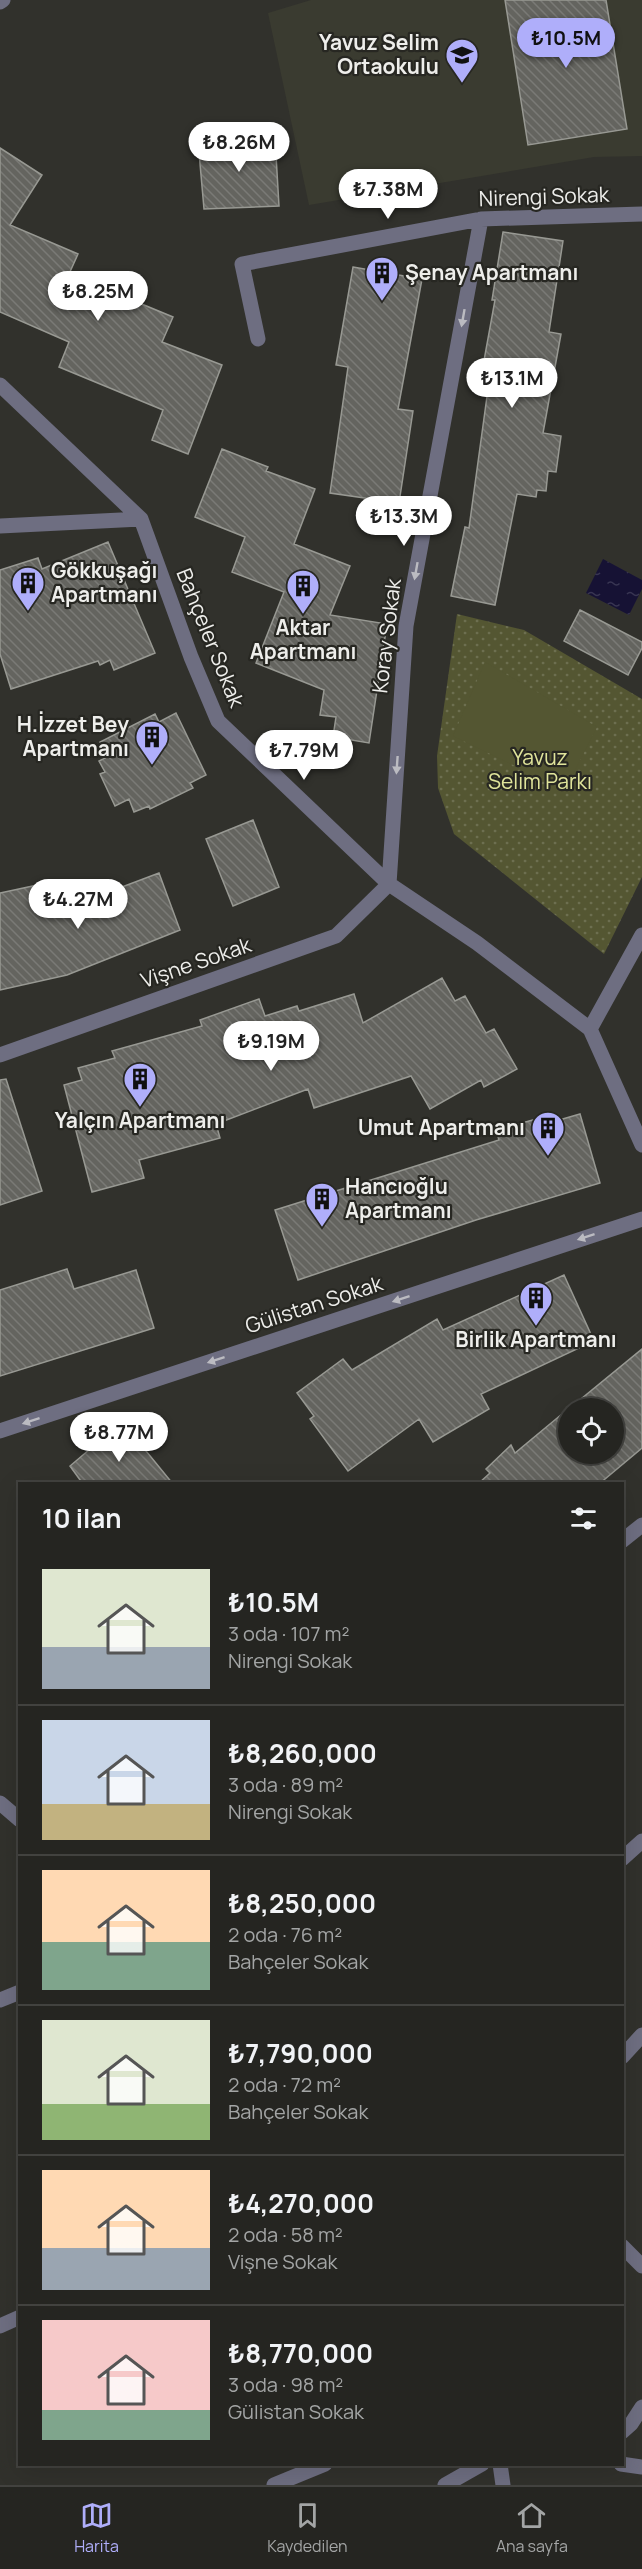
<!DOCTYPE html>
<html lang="tr">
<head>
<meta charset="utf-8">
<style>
	:root { --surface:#252521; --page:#2d2d2a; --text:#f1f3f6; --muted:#a3a5a5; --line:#42423f; --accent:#afaefa }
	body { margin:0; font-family:Manrope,sans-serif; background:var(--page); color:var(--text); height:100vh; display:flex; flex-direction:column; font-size:22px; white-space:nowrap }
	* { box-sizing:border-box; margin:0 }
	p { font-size:20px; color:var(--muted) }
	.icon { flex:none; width:33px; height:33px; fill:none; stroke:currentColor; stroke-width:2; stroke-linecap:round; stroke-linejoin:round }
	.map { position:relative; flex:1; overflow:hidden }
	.panel { position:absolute; left:18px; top:1482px; width:606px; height:984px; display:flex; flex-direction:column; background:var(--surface); border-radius:0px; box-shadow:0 6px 24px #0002,0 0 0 2px var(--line) }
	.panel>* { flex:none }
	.buttons { position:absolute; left:558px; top:1398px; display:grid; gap:12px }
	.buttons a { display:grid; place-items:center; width:66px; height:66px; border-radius:50%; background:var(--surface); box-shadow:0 6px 24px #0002,0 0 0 2px var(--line); font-size:30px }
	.price { position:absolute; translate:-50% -51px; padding:0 14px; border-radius:21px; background:#fff; color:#222; font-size:20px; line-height:39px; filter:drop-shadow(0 2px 3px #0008) }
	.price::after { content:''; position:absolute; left:50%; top:36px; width:18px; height:14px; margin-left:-9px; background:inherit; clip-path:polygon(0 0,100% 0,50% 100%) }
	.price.on { background:var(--accent); color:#111 }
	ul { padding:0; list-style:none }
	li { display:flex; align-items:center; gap:18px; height:150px; padding:0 24px }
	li+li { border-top:2px solid var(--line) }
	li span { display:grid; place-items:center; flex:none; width:168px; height:120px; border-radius:0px; color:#555 }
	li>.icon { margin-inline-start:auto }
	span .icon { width:72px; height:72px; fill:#fffc; stroke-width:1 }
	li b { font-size:26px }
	h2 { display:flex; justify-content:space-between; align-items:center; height:72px; padding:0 24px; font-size:26px }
	.tabs { display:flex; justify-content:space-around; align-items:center; height:84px; border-top:2px solid var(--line); background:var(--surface); font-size:16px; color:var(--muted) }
	.tabs a { display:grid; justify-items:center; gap:3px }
	.tabs .on { color:var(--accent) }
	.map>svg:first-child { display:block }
</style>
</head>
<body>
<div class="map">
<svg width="642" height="2485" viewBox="0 0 642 2485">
	<defs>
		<pattern id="park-dots" width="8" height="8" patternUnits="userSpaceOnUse" patternTransform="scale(1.5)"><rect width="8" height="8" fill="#545632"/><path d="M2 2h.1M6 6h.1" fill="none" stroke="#6d6f50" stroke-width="1.8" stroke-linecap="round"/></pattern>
		<pattern id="water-ripples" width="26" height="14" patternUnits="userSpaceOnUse" patternTransform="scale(1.5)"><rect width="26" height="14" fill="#161234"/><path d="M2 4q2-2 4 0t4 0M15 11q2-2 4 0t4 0" fill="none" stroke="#383552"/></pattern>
		<pattern id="building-back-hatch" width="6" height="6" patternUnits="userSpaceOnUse" patternTransform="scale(1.5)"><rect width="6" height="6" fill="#64645f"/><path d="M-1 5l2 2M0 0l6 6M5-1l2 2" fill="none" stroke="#7a7a76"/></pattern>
	</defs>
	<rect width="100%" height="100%" fill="#31312c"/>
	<!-- built -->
	<path fill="#3a3b30" d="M 311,0 L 642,0 L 642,156 L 594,157 L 309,205 L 268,13 Z"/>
	<!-- park -->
	<path fill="url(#park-dots)" d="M 457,614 L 524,630 L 642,699 L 642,877 L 604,954 L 454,834 L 438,788 L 437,756 Z"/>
	<!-- garden -->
	<path fill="#545632" d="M 485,662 L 597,727 L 565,790 L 453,736 Z"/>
	<!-- water -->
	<path fill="url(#water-ripples)" d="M 603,559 L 642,580 L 642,589 L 629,615 L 586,593 Z"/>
	<!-- building -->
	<path fill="url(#building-back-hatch)" stroke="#989993" stroke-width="1.5" d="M 505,0 L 606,0 L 627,129 L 528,145 Z
		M 275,138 L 279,206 L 204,209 L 198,141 Z
		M 0,148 L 42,175 L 10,225 L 78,254 L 69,274 L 173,317 L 162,342 L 222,365 L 188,454 L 152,440 L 163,410 L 59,367 L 69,342 L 0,312 Z
		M 503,232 L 563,241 L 549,332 L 561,334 L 543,433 L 561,436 L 556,472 L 548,471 L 546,491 L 537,490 L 536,497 L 517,494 L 495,605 L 451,596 L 465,527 L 469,528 L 488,389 L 479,388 L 495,300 L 492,300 Z
		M 353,267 L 422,279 L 398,409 L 413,411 L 399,503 L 330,493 L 348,367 L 336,365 Z
		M 222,449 L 268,467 L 266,471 L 315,489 L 294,544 L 350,566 L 330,615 L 387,624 L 369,743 L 333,737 L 336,717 L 320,715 L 324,690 L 256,663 L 284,592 L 232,572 L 245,537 L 195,517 Z
		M 108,542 L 155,653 L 114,670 L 110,660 L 100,665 L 98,661 L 11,689 L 0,654 L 0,570 L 38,558 L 42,569 Z
		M 580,610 L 642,642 L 642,648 L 628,675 L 564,641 Z
		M 176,713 L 206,775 L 190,783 L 193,788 L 150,809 L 149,806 L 134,812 L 129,799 L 115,806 L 100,774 L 105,772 L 99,761 L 107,757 L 100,742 L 155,714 L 159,722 Z
		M 253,820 L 279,887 L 233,906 L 206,839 Z
		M 159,873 L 180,930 L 67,975 L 0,990 L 0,893 L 47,883 L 53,913 Z
		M 442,978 L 455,1001 L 465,996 L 486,1033 L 494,1029 L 517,1069 L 484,1087 L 481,1080 L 430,1109 L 411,1076 L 314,1108 L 308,1089 L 216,1124 L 220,1138 L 139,1160 L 144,1178 L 92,1192 L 64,1085 L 82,1080 L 78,1068 L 115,1058 L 112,1051 L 202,1026 L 200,1020 L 259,999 L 265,1016 L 297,1006 L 299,1011 L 354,994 L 363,1023 Z
		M 6,1079 L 42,1191 L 0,1205 L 0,1080 Z
		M 580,1114 L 600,1183 L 476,1220 L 298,1280 L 275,1210 L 499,1140 L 496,1130 L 533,1120 L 535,1127 Z
		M 67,1269 L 74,1289 L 136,1270 L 154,1328 L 0,1376 L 0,1290 Z
		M 564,1275 L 594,1341 L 481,1394 L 489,1409 L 433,1442 L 419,1419 L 348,1471 L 310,1419 L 314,1416 L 297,1393 L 343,1359 L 352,1370 L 437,1319 L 443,1330 Z
		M 642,1349 L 642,1448 L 599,1484 L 478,1484 L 490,1473 L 486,1469 L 511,1445 L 515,1453 L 568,1409 L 568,1454 L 614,1454 L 614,1408 L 570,1408 Z
		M 117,1426 L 124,1435 L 129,1430 L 173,1484 L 83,1484 L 70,1466 Z"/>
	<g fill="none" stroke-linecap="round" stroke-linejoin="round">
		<!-- minor -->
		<path stroke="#6e6e81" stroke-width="15" d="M 258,339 L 242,264 L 481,219 L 642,214
			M 0,385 L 141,519 L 191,657 L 218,721 L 389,884 L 477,943 L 590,1029 L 642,1145
			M 0,526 L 141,519
			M 590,1029 L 642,935
			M 0,1055 L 336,936 L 389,884 L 406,626 L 481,219
			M 0,1431 L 642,1219
			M 622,1541 L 642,1525
			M 622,1859 L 642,1841
			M 0,2000 L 20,1992
			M 0,2326 L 20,2317
			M 500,2464 L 503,2485"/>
		<!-- tertiary -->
		<path stroke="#6e6e81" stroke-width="15" d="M 0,2 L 3,0
			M 0,1803 L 20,1820
			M 622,2057 L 642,2035
			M 622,2246 L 642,2266
			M 622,2432 L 631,2424 L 642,2407
			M 621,2464 L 642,2467
			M 274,2485 L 325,2464
			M 445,2485 L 482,2464"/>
	</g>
	<!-- one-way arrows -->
	<defs><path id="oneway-solid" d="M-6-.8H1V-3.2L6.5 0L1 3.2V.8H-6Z" transform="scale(1.5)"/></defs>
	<g fill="#bbbbc1">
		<use href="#oneway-solid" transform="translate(463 318) rotate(100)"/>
		<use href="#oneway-solid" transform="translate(416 571) rotate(100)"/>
		<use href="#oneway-solid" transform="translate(397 765) rotate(94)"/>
		<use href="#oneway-solid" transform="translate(586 1237) rotate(162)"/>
		<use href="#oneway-solid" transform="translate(401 1299) rotate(162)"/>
		<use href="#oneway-solid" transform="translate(216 1360) rotate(162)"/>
		<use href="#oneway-solid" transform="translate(31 1421) rotate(162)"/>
	</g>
	<!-- icons -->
	<defs>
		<g id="school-pin" transform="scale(1.725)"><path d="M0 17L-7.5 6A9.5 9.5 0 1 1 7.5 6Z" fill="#afaefa" stroke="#272722"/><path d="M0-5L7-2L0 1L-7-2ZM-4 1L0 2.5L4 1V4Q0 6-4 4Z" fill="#111"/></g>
		<g id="building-pin" transform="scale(1.725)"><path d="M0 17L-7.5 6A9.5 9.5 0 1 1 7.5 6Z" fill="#afaefa" stroke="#272722"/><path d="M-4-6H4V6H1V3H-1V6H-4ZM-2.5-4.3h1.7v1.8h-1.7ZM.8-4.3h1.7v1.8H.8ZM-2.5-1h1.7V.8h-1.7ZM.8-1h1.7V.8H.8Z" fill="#111"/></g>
	</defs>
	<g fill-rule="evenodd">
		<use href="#school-pin" x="462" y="55"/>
		<use href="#building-pin" x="382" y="273"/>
		<use href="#building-pin" x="28" y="583"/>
		<use href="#building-pin" x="303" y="586"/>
		<use href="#building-pin" x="152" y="737"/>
		<use href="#building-pin" x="140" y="1079"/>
		<use href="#building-pin" x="548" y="1128"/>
		<use href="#building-pin" x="322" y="1199"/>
		<use href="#building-pin" x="536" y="1298"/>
	</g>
	<g text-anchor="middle" stroke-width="4.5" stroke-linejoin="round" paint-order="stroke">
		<!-- poi labels -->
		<g font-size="21" font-weight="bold" fill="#eeeeeb" stroke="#272722" text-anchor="end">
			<text x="439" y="50">Yavuz Selim<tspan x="439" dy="24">Ortaokulu</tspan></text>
			<text x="405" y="280" text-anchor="start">Şenay Apartmanı</text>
			<text x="51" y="578" text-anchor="start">Gökkuşağı<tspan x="51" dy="24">Apartmanı</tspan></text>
			<text x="303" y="635" text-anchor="middle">Aktar<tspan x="303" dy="24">Apartmanı</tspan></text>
			<text x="129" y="732">H.İzzet Bey<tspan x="129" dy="24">Apartmanı</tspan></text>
			<text x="140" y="1128" text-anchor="middle">Yalçın Apartmanı</text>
			<text x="525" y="1135">Umut Apartmanı</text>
			<text x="345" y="1194" text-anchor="start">Hancıoğlu<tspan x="345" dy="24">Apartmanı</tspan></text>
			<text x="536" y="1347" text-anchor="middle">Birlik Apartmanı</text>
		</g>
		<!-- street labels -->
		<g font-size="21" fill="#eeeeeb" stroke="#272722">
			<text transform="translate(544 197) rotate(-2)" y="7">Nirengi Sokak</text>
			<text transform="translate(387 636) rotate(-83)" y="7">Koray Sokak</text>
			<text transform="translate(210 638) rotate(68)" y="7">Bahçeler Sokak</text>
			<text transform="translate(196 963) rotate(-19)" y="7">Vişne Sokak</text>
			<text transform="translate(314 1305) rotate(-18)" y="7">Gülistan Sokak</text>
		</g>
		<!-- park labels -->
		<g font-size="21" fill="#e0e49b" stroke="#272722">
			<text x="540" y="765">Yavuz<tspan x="540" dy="24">Selim Parkı</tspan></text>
		</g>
	</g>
</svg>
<div class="buttons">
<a><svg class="icon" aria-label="locate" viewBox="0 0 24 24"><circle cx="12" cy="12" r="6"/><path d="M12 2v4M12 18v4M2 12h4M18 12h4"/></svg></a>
</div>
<b class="price on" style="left:566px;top:69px">₺10.5M</b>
<b class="price" style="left:239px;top:173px">₺8.26M</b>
<b class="price" style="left:388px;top:220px">₺7.38M</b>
<b class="price" style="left:98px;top:322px">₺8.25M</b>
<b class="price" style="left:512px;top:409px">₺13.1M</b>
<b class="price" style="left:404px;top:547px">₺13.3M</b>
<b class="price" style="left:304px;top:781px">₺7.79M</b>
<b class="price" style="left:78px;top:930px">₺4.27M</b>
<b class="price" style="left:271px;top:1072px">₺9.19M</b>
<b class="price" style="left:119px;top:1463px">₺8.77M</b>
<section class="panel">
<h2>10 ilan<svg class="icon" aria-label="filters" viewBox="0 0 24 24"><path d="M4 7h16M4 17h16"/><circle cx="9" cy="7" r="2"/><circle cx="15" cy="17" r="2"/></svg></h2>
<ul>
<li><span style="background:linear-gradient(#dfe7d0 65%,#9aa5b1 0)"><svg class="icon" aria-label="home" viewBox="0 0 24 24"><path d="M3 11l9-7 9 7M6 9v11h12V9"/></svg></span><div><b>₺10.5M</b><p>3 oda · 107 m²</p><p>Nirengi Sokak</p></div></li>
<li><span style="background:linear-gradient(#c9d6e8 70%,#c2b280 0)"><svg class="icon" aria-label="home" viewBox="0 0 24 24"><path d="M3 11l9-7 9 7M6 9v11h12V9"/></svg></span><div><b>₺8,260,000</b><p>3 oda · 89 m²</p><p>Nirengi Sokak</p></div></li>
<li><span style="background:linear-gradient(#ffd9b3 60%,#7fa58c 0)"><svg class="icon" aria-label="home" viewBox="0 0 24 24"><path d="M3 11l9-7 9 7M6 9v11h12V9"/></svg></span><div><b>₺8,250,000</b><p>2 oda · 76 m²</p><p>Bahçeler Sokak</p></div></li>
<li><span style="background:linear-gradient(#dfe7d0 70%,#8fb573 0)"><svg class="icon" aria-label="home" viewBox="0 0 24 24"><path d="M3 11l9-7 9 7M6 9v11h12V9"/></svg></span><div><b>₺7,790,000</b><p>2 oda · 72 m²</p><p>Bahçeler Sokak</p></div></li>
<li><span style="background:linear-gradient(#ffd9b3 65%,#9aa5b1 0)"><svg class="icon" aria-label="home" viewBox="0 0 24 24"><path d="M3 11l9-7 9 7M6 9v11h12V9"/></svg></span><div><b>₺4,270,000</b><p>2 oda · 58 m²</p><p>Vişne Sokak</p></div></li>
<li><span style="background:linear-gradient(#f6c9c9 75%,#7fa58c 0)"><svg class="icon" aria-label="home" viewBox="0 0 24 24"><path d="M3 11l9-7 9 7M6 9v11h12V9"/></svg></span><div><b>₺8,770,000</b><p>3 oda · 98 m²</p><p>Gülistan Sokak</p></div></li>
</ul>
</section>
</div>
<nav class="tabs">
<a class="on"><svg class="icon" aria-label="map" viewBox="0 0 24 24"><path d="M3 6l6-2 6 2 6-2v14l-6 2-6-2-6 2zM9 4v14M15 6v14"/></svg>Harita</a>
<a><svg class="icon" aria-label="saved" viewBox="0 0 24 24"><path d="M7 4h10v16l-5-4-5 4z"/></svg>Kaydedilen</a>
<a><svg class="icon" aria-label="home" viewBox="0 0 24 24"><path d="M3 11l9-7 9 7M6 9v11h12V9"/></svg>Ana sayfa</a>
</nav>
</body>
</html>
